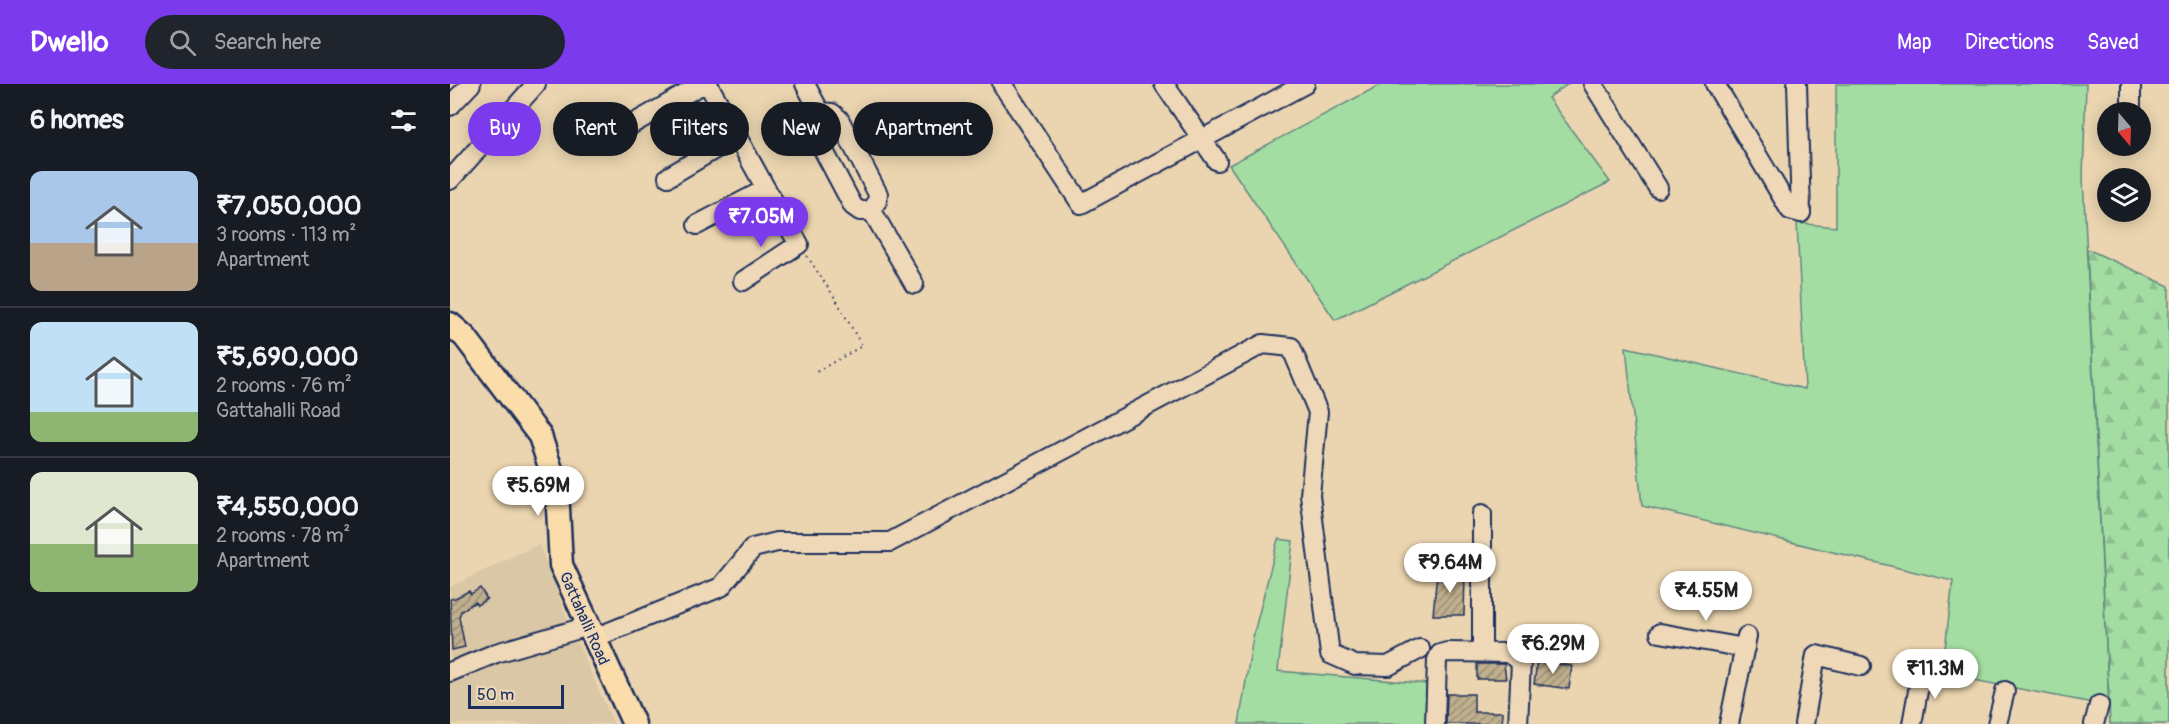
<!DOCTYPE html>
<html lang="en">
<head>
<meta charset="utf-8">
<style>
	:root { --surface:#171b24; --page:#20242c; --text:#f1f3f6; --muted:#9ea1a6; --line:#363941; --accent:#7c3aed }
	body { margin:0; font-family:Pangolin,sans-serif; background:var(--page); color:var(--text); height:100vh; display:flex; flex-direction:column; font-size:22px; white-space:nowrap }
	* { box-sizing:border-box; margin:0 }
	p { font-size:20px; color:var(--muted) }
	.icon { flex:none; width:33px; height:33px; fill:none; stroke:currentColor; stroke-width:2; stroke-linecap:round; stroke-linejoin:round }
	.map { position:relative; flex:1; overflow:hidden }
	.side { display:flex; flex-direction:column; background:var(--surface); width:450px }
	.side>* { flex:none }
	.banner { position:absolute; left:18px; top:18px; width:570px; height:54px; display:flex; gap:12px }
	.needle { width:39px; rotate:161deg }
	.controls { position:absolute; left:1647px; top:18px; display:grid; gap:12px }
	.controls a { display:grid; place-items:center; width:54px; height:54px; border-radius:50%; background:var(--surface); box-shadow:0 3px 15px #0003; font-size:30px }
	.scale { position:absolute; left:18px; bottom:15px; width:96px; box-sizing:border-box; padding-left:6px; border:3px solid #1b2f5e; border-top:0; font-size:16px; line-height:21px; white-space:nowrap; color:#1b2f5e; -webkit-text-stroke:4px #eed8b7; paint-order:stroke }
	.price { position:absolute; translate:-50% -51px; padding:0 14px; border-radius:21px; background:#fff; color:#222; font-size:20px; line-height:39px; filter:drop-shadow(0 2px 3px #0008) }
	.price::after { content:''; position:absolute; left:50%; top:36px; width:18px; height:14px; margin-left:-9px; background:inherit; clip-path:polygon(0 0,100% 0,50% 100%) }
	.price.on { background:var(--accent); color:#fff }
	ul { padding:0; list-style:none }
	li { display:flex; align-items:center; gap:18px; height:150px; padding:0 30px }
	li+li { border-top:2px solid var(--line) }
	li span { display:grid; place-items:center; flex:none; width:168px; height:120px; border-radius:12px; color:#555 }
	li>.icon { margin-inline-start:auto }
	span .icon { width:72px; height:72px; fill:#fffc; stroke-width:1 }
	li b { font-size:26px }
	h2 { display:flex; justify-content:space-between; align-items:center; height:72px; padding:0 30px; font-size:26px }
	.pill { padding:0 21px; border-radius:27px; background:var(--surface); box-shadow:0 3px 15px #0003; font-size:21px; line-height:54px }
	.pill.on { background:var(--accent); color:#fff }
	header { display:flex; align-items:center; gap:36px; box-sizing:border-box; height:84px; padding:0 30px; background:var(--accent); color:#fff }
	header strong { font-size:28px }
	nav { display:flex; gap:33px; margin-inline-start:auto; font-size:21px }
	.search { width:420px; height:54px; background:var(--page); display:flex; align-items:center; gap:15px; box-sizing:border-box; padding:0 21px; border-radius:33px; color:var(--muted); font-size:22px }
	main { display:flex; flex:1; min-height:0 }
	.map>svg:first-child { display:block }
</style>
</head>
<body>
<header>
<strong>Dwello</strong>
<div class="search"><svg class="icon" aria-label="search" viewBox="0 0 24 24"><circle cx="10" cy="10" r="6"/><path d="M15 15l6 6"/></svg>Search here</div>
<nav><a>Map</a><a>Directions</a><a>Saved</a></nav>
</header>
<main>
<section class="side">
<h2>6 homes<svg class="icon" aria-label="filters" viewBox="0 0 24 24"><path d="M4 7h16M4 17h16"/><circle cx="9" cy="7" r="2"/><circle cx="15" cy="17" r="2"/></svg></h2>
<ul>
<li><span style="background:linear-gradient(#a9c7e8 60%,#b9a48a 0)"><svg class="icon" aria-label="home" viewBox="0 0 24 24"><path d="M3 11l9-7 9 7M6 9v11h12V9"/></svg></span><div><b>₹7,050,000</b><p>3 rooms · 113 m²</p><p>Apartment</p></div></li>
<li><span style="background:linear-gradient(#bfe0f5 75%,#8fb573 0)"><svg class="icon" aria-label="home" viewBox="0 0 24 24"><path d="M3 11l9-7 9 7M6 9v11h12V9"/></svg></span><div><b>₹5,690,000</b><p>2 rooms · 76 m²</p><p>Gattahalli Road</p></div></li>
<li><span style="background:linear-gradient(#dfe7d0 60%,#8fb573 0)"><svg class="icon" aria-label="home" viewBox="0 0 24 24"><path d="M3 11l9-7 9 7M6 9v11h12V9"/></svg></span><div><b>₹4,550,000</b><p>2 rooms · 78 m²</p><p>Apartment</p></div></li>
</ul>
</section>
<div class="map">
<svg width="1719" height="640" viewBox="0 0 1719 640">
	<defs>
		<pattern id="forest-firs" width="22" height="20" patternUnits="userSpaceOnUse" patternTransform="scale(1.5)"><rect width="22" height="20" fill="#a4dda2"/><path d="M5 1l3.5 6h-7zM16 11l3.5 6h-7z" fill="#8dbe8e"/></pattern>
		<pattern id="building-hatch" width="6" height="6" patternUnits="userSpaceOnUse" patternTransform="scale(1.5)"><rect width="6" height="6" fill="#c0af8d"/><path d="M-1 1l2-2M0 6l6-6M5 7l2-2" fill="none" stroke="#9b8f76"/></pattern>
	</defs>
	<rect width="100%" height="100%" fill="#ebd5b0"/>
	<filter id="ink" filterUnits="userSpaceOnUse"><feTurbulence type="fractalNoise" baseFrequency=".0167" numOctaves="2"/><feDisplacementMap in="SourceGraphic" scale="12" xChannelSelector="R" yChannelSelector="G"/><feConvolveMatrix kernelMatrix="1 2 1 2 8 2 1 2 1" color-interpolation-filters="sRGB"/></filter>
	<g filter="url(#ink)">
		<!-- built -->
		<path fill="#dac7a5" d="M 89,460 L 123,549 L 164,640 L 0,640 L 0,503 Z"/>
		<!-- grass -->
		<path fill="#a4dda2" stroke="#608680" stroke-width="1.5" d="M 932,0 L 1118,0 L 1098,14 L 1160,98 L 885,236 L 779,81 Z
			M 1386,0 L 1636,0 L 1633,93 L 1659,622 L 1492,590 L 1503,497 L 1192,422 L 1176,263 L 1355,305 L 1347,139 L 1386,143 Z
			M 828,455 L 843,457 L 828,587 L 979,600 L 978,640 L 789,640 L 803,553 Z"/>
		<!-- forest -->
		<path fill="url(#forest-firs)" stroke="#608680" stroke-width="1.5" d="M 1637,165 L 1719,202 L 1719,640 L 1660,640 Z"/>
		<!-- building -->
		<path fill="url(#building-hatch)" stroke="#1b2f5e" stroke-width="1.5" d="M 987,489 L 1015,489 L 1014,531 L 983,531 Z
			M 30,504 L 37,515 L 27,521 L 25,518 L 11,527 L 9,533 L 15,563 L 2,566 L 0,515 L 5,514 L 19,507 L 21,510 Z
			M 1087,577 L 1122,582 L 1119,605 L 1084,600 Z
			M 1027,580 L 1054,580 L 1056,595 L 1027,595 Z
			M 997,610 L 1024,610 L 1024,628 L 1053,628 L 1052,640 L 996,640 Z"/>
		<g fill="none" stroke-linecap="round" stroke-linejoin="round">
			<!-- minor casing -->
			<g stroke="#1b2f5e" stroke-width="22">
				<path id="minor" d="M 258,0 L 316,105 L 349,160 L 293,197
					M 355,0 L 370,28 L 365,41 L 367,54 L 403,122 L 410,127 L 422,127 L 464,200
					M 552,0 L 631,120 L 855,0
					M 714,0 L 767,77
					M 1143,0 L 1208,104
					M 1265,0 L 1340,126 L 1351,129 L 1347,0
					M 0,22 L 21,0
					M 370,28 L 382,29 L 389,35 L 428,110 L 427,117 L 422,127
					M 1681,28 L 1681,0
					M 179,42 L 253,0
					M 218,93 L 287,52
					M 0,96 L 86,0
					M 247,141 L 316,105
					M 1210,549 L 1295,564
					M 144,554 L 271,503 L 303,464 L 327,458 L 440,458 L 813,260 L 841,263 L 868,328 L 860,411 L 880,570 L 905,581 L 938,582 L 970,565
					M 1032,568 L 1032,430
					M 0,588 L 46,569 L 139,542
					M 985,640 L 987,576 L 990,570 L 997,568 L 1058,569 L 1071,578 L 1068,640
					M 1279,640 L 1297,552
					M 1354,640 L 1366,571 L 1411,582
					M 1462,640 L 1472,585
					M 1547,640 L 1555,607
					M 1644,640 L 1649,621"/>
			</g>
			<!-- major casing -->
			<g stroke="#1b2f5e" stroke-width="27">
				<path id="major" d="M 0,240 L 15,253 L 90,352 L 103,392 L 108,424 L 111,481 L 184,640"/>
			</g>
			<!-- path -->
			<path stroke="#1b2f5e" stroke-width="2" stroke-dasharray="1.5 4.5" stroke-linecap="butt" d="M 357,172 L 385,214 L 412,262 L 366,288"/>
			<!-- minor -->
			<use href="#minor" stroke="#eed8b7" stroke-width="18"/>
			<!-- major -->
			<use href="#major" stroke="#fbddab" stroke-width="22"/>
		</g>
	</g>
	<g text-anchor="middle" stroke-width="4.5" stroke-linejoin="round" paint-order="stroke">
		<!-- street labels -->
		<g font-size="16" fill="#1b2f5e" stroke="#eed8b7">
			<text transform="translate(135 534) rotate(66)" y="6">Gattahalli Road</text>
		</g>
	</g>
</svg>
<div class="controls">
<a><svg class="needle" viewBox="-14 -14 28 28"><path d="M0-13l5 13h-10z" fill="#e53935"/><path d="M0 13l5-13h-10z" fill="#9ea1a6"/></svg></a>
<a><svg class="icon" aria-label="layers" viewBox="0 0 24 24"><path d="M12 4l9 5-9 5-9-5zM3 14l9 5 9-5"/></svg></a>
</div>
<div class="scale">50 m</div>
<b class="price on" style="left:311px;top:164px">₹7.05M</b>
<b class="price" style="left:88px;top:433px">₹5.69M</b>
<b class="price" style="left:1000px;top:510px">₹9.64M</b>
<b class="price" style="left:1256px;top:538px">₹4.55M</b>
<b class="price" style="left:1103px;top:591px">₹6.29M</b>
<b class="price" style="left:1485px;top:616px">₹11.3M</b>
<div class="banner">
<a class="pill on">Buy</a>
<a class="pill">Rent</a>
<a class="pill">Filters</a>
<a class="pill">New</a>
<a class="pill">Apartment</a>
</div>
</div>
</main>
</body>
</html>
